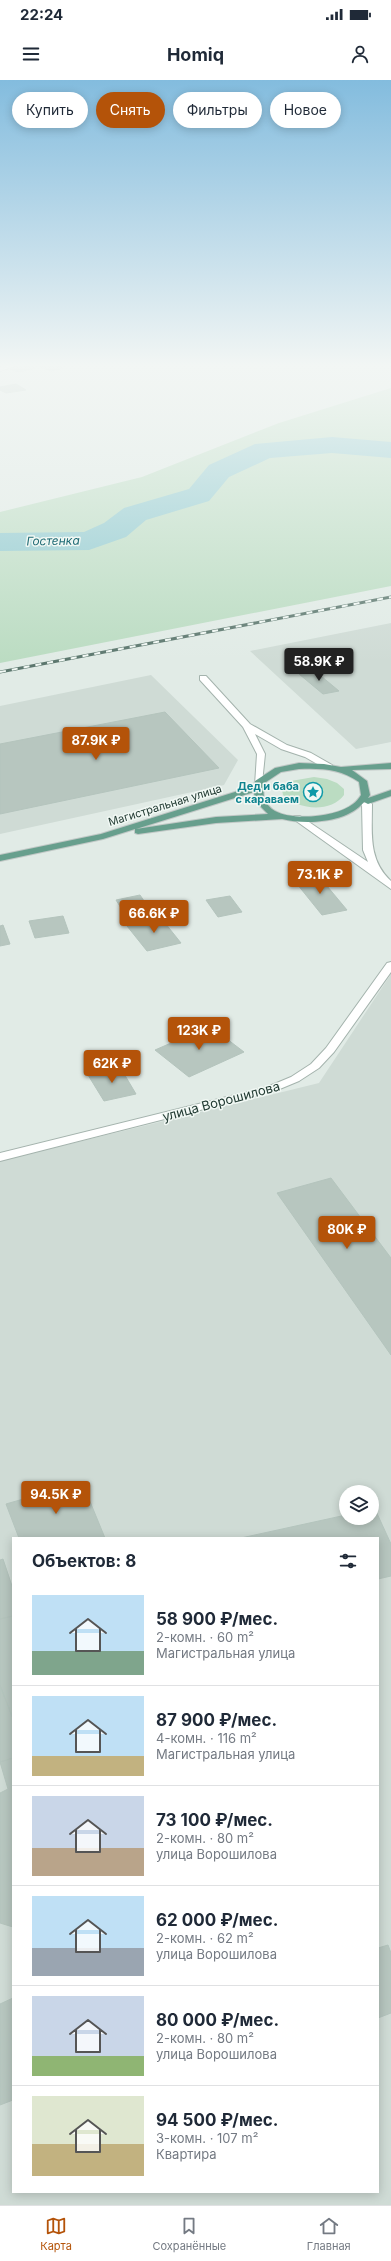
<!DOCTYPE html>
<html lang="ru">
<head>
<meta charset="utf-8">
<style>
	:root { --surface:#fff; --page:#f2f2f3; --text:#1f2937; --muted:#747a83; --line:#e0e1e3; --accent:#b45309 }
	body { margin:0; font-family:Inter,sans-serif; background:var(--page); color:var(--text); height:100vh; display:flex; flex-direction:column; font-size:15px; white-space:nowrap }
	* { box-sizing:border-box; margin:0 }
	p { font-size:13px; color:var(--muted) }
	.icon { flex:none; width:22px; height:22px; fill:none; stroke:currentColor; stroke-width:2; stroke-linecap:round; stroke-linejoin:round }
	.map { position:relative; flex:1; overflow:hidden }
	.details { position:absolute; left:12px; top:1457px; width:367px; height:656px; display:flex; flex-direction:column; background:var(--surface); border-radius:0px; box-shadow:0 2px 10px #0003 }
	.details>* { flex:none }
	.top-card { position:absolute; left:12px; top:12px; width:367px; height:36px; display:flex; gap:8px }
	.fabs { position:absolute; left:339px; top:1405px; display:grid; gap:8px }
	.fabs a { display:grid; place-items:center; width:40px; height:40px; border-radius:50%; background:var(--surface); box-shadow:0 2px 10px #0003; font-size:20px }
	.price { position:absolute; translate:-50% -34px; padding:0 9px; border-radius:4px; background:var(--accent); color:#fff; font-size:13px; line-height:26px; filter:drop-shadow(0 1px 2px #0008) }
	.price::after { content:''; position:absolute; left:50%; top:24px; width:12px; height:9px; margin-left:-6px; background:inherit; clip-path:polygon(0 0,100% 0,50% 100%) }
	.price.current { background:#222; color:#fff }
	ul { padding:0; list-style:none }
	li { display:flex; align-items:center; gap:12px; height:100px; padding:0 20px }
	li+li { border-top:1px solid var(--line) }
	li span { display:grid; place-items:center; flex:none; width:112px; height:80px; border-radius:0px; color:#555 }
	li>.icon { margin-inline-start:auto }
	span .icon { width:48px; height:48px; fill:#fffc; stroke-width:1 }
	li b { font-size:17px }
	h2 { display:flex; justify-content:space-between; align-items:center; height:48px; padding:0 20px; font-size:17px }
	.chip { padding:0 14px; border-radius:18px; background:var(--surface); box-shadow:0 2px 10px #0003; font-size:14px; line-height:36px }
	.chip.current { background:var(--accent); color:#fff }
	.status { display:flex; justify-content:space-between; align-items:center; height:28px; padding:0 20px; background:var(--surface); direction:ltr }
	.status svg { height:11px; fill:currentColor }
	header { display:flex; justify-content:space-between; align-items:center; height:52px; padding:0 20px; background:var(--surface); font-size:18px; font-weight:700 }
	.tabs { display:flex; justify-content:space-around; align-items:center; height:56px; border-top:1px solid var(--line); background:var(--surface); font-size:11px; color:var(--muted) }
	.tabs a { display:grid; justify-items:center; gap:2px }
	.tabs .current { color:var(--accent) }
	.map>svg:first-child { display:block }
</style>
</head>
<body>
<div class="status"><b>22:24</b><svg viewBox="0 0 49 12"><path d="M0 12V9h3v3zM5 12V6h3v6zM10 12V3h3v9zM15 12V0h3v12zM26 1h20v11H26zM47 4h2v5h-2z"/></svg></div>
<header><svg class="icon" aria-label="menu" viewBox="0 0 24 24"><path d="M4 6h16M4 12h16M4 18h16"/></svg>Homiq<svg class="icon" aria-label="person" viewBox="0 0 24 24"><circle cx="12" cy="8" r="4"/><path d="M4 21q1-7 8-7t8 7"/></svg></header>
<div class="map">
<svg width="391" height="2125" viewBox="0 0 391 2125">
	<rect width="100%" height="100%" fill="#e1ebe6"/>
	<!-- built -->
	<path fill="#cfdbd5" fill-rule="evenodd" d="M 391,543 L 391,662 L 356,669 L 250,571 Z
		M 151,595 L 238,680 L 224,705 L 0,754 L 0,626 Z
		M 391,894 L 391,2125 L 0,2125 L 0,1081 L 319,1003 ZM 346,1412 L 372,1412 L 372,1438 L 346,1438 ZM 13,1458 L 378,1458 L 378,2112 L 13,2112 Z"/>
	<!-- green -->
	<path fill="#bbdcc2" d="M 391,308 L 391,506 L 0,583 L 0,432 L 142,397 L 279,343 Z
		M 314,697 L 327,699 L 337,703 L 344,709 L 344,715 C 331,733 298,730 283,715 L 282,710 L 291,701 Z"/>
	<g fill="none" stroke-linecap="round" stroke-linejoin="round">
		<!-- river -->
		<path fill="#8bc8ce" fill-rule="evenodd" d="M 332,357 L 391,362 L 391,378 L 332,373 L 270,378 L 229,397 L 209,421 L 146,440 L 126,457 L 89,470 L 0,471 L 0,453 L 84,452 L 104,443 L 124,428 L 189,409 L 209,385 L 255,364 Z"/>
	</g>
	<!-- building -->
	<path fill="#b7c6bf" stroke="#b4c4bd" d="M 27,285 L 35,288 L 19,292 L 10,289 Z
		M 35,285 L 56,285 L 64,288 L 51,291 Z
		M 16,304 L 26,310 L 6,313 L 0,310 L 0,307 Z
		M 315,591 L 339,611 L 323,614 L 299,594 Z
		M 165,632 L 219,688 L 0,734 L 0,664 Z
		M 317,794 L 347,830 L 322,835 L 293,799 Z
		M 140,815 L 151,831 L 126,836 L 116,820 Z
		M 230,816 L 242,832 L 218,837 L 206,820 Z
		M 63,836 L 69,853 L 35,858 L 29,841 Z
		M 161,838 L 181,863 L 147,871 L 127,846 Z
		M 3,845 L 10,864 L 0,866 L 0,846 Z
		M 210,946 L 244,972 L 189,997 L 155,970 Z
		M 120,987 L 136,1014 L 104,1021 L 88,995 Z
		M 331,1098 L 391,1178 L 391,1275 L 277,1113 Z
		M 82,1402 L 105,1458 L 19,1458 L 6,1424 Z
		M 372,1429 L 375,1429 L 391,1464 L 391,1496 L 378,1499 L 378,1458 L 241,1458 L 346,1435 L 346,1438 L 372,1438 Z
		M 3,1479 L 13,1509 L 13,1536 L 0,1539 L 0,1480 Z
		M 13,1536 L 13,1639 L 0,1605 L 0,1539 Z
		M 0,1605 L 13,1639 L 13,1678 L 0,1682 Z
		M 13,1678 L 13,1847 L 0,1843 L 0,1713 L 8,1709 L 0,1682 Z
		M 388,1865 L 391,1873 L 391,1933 L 378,1938 L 378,1868 Z
		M 13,1918 L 13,2020 L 0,2025 L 0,1924 Z"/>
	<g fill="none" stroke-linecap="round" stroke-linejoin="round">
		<!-- service casing -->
		<g stroke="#a4b3ad" stroke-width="2">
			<path id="service" d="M 200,596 L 206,596 L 250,644 L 287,665 L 311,673 L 332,685 L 332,689 L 326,689 L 305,677 L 281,669 L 255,654 L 265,674 L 262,703 L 258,706 L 255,705 L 257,674 L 243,647 L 200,600 Z"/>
		</g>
		<!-- minor casing -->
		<g stroke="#a4b3ad" stroke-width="2">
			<path id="minor" d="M 10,285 L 18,285 L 0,291 L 0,287 Z
				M 367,721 L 372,724 C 372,753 368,780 391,801 L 391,809 L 292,738 L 294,736 L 300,736 L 368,782 L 363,770 L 362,724 Z
				M 391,882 L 391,892 L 334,972 L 319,988 L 299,1001 L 275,1011 L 0,1081 L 0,1073 L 267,1007 L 291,997 L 311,984 L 326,968 L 387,883 Z"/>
		</g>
		<!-- primary casing -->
		<g stroke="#c1c8c6" stroke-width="2">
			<path id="primary" d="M 299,683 L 324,684 L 341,687 L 391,683 L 391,689 L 352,690 L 367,701 L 370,715 L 368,718 L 391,710 L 391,716 L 368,724 L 364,722 C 347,743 306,745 282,739 L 216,743 L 138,754 L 135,753 L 135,749 L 103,759 L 0,781 L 0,775 L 101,754 L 254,706 L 255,701 L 275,688 ZM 299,689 C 320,688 341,689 359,702 L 361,715 C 359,718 356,722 353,724 C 337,737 293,741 275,731 C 271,729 267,724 264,720 L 263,704 L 281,692 ZM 254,712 L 255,721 L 268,734 L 216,737 L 136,749 Z"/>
		</g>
		<!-- service -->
		<use href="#service" fill="#fff" fill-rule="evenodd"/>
		<!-- minor -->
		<use href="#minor" fill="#fff" fill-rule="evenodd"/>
		<!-- primary -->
		<use href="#primary" fill="#679f8d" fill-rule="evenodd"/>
		<!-- rail casing -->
		<g stroke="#5c776e" stroke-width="3">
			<path id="rail" d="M 0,592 L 391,517"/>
		</g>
		<!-- rail -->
		<use href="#rail" stroke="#f1f8f4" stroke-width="2" stroke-dasharray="6" stroke-linecap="butt"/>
	</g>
	<!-- sky -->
	<linearGradient id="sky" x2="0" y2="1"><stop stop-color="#83bcde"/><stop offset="0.49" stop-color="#f2f6f4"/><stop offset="1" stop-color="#f2f6f4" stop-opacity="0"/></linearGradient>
	<rect width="391" height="582" fill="url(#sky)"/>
	<!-- icons -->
	<defs>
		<g id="sight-ring" transform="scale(1)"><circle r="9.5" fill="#f1f8f4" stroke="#0f9aa8" stroke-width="1.5"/><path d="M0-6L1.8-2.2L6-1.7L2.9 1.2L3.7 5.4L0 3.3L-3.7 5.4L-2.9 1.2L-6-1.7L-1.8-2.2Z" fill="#0f9aa8"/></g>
	</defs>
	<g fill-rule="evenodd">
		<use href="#sight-ring" x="313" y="712"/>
	</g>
	<g text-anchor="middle" stroke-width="3" stroke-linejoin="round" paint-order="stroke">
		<!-- far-culture labels -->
		<g font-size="11" font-weight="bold" fill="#0d838f" stroke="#f1f8f4" text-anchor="end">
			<text x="299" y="710">Дед и баба<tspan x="299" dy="13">с караваем</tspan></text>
		</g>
		<!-- far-street labels -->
		<g font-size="11" fill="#223b33" stroke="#f1f8f4">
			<text transform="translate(165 725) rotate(-17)" y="4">Магистральная улица</text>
		</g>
		<!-- far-water labels -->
		<g font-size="12" font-style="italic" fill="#1f6b75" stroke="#f1f8f4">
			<text transform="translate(53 461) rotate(-1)" y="4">Гостенка</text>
		</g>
		<!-- street labels -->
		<g font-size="13" fill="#223b33" stroke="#f1f8f4">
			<text transform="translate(221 1021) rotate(-15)" y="5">улица Ворошилова</text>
		</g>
	</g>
</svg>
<div class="fabs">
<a><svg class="icon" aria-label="layers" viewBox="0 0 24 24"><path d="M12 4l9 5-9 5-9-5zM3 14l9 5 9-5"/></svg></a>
</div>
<b class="price current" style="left:319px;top:602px">58.9K ₽</b>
<b class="price" style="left:96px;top:681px">87.9K ₽</b>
<b class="price" style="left:320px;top:815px">73.1K ₽</b>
<b class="price" style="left:154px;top:854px">66.6K ₽</b>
<b class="price" style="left:199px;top:971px">123K ₽</b>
<b class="price" style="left:112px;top:1004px">62K ₽</b>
<b class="price" style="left:347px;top:1170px">80K ₽</b>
<b class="price" style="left:56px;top:1435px">94.5K ₽</b>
<div class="top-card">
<a class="chip">Купить</a>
<a class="chip current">Снять</a>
<a class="chip">Фильтры</a>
<a class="chip">Новое</a>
</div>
<section class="details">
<h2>Объектов: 8<svg class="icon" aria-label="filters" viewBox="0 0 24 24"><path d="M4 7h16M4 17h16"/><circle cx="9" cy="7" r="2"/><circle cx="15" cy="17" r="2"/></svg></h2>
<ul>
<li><span style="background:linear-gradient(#bfe0f5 70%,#7fa58c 0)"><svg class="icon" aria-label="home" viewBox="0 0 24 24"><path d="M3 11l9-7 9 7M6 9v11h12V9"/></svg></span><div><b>58 900 ₽/мес.</b><p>2-комн. · 60 m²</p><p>Магистральная улица</p></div></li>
<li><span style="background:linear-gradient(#bfe0f5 75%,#c2b280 0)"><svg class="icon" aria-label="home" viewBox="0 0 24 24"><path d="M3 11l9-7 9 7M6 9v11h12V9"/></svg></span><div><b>87 900 ₽/мес.</b><p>4-комн. · 116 m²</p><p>Магистральная улица</p></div></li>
<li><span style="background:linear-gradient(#c9d6e8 65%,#b9a48a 0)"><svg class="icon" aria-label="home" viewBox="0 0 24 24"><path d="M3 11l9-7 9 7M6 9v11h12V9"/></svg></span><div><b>73 100 ₽/мес.</b><p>2-комн. · 80 m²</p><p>улица Ворошилова</p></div></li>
<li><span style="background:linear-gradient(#bfe0f5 65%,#9aa5b1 0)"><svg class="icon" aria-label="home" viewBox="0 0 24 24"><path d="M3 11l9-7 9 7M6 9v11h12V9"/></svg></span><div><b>62 000 ₽/мес.</b><p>2-комн. · 62 m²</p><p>улица Ворошилова</p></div></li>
<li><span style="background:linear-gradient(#c9d6e8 75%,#8fb573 0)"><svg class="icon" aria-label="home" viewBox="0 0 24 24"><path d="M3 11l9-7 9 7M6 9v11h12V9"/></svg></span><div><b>80 000 ₽/мес.</b><p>2-комн. · 80 m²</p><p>улица Ворошилова</p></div></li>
<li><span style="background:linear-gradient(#dfe7d0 60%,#c2b280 0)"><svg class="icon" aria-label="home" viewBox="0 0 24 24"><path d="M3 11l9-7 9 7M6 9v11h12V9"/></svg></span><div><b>94 500 ₽/мес.</b><p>3-комн. · 107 m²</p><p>Квартира</p></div></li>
</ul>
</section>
</div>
<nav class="tabs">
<a class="current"><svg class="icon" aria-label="map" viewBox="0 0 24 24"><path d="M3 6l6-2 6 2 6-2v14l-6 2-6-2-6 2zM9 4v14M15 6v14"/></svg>Карта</a>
<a><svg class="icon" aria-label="saved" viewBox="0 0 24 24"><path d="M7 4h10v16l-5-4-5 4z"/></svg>Сохранённые</a>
<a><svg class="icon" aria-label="home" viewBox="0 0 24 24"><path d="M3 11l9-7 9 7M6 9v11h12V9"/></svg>Главная</a>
</nav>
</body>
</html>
